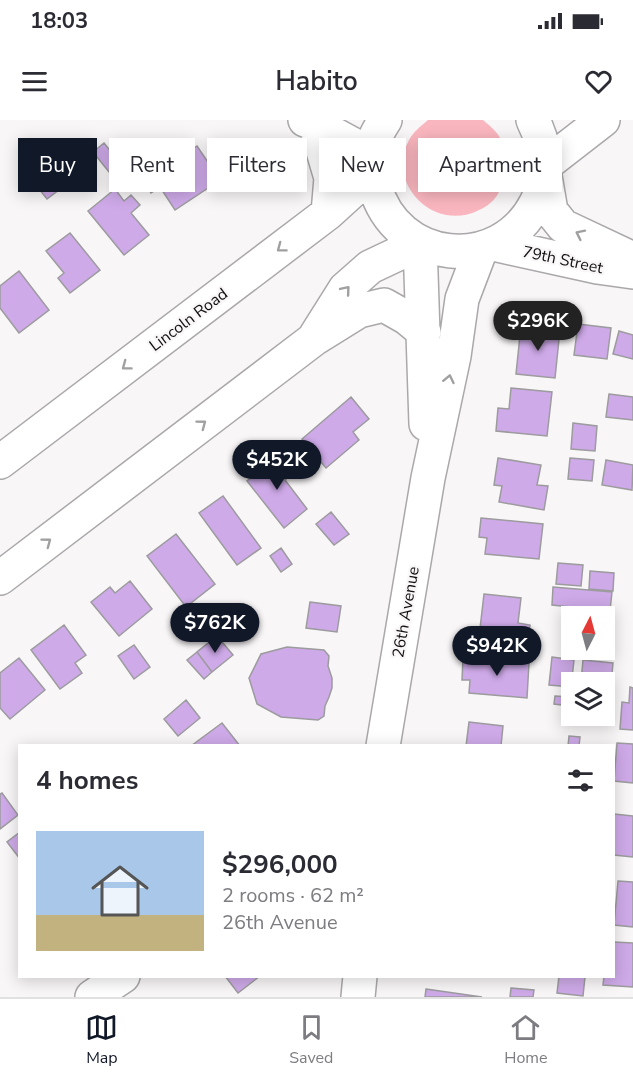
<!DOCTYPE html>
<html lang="en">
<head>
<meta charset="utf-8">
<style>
	:root { --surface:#fff; --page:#f7f7f7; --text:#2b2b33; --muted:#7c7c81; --line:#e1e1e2; --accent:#111827 }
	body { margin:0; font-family:"Nunito Sans",sans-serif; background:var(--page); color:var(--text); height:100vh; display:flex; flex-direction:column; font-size:22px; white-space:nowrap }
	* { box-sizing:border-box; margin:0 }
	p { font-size:20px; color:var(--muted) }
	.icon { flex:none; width:33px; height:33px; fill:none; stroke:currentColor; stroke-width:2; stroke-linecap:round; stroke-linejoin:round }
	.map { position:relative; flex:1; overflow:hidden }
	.sheet { position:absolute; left:18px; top:624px; width:597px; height:234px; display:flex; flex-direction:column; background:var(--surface); border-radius:0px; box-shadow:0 3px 15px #0003 }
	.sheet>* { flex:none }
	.guide { position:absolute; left:18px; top:18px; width:597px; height:54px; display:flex; gap:12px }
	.needle { width:39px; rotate:6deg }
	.controls { position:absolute; left:561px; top:486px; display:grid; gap:12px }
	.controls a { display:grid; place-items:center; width:54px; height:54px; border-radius:0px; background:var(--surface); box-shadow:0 3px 15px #0003; font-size:30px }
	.price { position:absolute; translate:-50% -51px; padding:0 14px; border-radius:21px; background:var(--accent); color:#fff; font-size:20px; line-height:39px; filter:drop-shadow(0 2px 3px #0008) }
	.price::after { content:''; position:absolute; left:50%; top:36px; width:18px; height:14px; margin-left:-9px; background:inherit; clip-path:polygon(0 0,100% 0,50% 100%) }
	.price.current { background:#222; color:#fff }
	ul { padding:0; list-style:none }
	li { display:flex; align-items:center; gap:18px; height:150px; padding:0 18px }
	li+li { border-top:2px solid var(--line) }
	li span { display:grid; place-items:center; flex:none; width:168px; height:120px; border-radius:0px; color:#555 }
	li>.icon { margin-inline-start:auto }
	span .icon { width:72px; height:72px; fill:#fffc; stroke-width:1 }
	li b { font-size:26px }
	h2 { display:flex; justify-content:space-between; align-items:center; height:72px; padding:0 18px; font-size:26px }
	.chip { padding:0 21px; border-radius:0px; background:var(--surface); box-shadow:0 3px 15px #0003; font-size:21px; line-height:54px }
	.chip.current { background:var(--accent); color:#fff }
	.status { display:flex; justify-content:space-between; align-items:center; height:42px; padding:0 30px; background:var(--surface); direction:ltr }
	.status svg { height:16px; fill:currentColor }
	header { display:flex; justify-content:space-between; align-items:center; height:78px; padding:0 18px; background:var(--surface); font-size:27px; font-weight:600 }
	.dock { display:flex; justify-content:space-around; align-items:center; height:84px; border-top:2px solid var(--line); background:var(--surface); font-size:16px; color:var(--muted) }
	.dock a { display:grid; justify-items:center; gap:3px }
	.dock .current { color:var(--accent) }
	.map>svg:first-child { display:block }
</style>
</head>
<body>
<div class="status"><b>18:03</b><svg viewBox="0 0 49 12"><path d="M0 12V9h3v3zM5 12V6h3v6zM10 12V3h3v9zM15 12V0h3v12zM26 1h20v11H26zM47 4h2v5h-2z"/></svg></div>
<header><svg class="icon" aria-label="menu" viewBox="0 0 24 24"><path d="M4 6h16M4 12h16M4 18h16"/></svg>Habito<svg class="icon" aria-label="heart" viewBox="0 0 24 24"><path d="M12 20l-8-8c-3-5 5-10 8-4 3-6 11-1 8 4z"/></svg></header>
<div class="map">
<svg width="633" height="877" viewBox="0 0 633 877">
	<rect width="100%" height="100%" fill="#f9f6f8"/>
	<!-- green -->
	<path fill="#fab6bf" d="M 428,0 C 442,0 456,0 469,0 C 473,0 479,0 483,0 C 484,1 489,5 490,6 C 510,23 512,51 499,72 C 495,80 488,86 479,90 C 435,113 385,64 409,20 C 414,11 421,6 428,0 Z"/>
	<!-- building -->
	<path fill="#ceaae8" stroke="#9c9b9e" stroke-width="1.5" d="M 144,20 L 157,37 L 136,52 L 123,34 Z
		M 104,23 L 120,43 L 109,52 L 93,32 Z
		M 197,26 L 220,60 L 175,90 L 160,67 L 151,73 L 144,62 Z
		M 48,54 L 60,69 L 47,79 L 36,65 Z
		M 115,69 L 124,81 L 131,75 L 140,85 L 131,93 L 149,115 L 124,135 L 88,91 Z
		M 70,113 L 100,150 L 70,173 L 58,158 L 64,153 L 46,131 Z
		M 19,151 L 49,190 L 19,213 L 0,188 L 0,166 Z
		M 578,204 L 611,208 L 607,239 L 574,235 Z
		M 521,205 L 560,210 L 555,258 L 516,254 Z
		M 619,211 L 633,215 L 633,239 L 613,234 Z
		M 511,268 L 552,272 L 547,316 L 496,311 L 498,288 L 509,289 Z
		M 609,274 L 633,277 L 633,300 L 606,297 Z
		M 351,277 L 369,299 L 353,312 L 359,320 L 326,348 L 302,319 Z
		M 573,303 L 597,306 L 595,331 L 571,329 Z
		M 268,336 L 275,345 L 281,341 L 291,354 L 285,360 L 307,389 L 284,408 L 247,361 L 258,353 L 254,347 Z
		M 498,338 L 541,345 L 537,365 L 548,366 L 544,390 L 499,382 L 502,366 L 494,365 Z
		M 570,338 L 594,340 L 592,361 L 568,359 Z
		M 606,340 L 633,345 L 632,370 L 602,365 Z
		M 223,376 L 261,428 L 237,445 L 199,393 Z
		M 331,392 L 349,414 L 334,425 L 316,404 Z
		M 481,398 L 543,404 L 539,439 L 485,434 L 487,418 L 479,417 Z
		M 176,414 L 215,464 L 186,487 L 147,436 Z
		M 281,428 L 292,444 L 281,452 L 270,436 Z
		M 558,443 L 583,445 L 581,466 L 556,464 Z
		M 590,451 L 614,453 L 613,471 L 589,469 Z
		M 130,461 L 152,489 L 119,516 L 91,482 L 110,467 L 115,473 Z
		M 553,467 L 612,472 L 610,491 L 552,485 Z
		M 484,474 L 521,478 L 518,503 L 530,505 L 528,522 L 479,517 Z
		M 310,482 L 341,486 L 337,512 L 306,508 Z
		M 64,505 L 86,535 L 75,543 L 82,553 L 60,569 L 31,530 Z
		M 217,516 L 233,535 L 212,552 L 197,532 Z
		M 134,525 L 150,547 L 134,559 L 118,536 Z
		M 287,527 L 324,530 L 329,536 L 328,546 L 332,558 L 332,568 L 329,577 L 325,586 L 324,596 L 318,600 L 281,597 L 257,584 L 249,558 L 261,534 Z
		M 197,532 L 212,552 L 204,559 L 187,540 Z
		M 552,537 L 574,540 L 571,567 L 549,565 Z
		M 19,538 L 45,570 L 10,599 L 0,588 L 0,553 Z
		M 463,538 L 529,543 L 527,578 L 469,573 L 470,560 L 462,560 Z
		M 583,540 L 613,543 L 610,575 L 604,575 L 604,562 L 581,562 Z
		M 630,567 L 633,568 L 633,610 L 620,609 L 622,582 L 629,583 Z
		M 555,576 L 570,577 L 569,586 L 554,584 Z
		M 186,580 L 200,598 L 178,616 L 164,599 Z
		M 469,602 L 503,606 L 501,626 L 466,626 Z
		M 222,603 L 240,626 L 191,626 Z
		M 569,616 L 580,617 L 579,626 L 568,626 Z
		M 617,623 L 633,624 L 633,663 L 614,661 Z
		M 2,673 L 18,695 L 0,709 L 0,674 Z
		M 614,694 L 633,696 L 633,737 L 614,735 Z
		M 20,712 L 20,739 L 7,722 Z
		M 618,761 L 633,762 L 633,807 L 614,805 Z
		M 614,822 L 633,823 L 633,867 L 603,865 L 604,856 L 614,856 Z
		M 225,856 L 260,856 L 238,873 Z
		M 559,856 L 585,857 L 583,876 L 557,873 Z
		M 511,868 L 534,870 L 533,877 L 510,877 Z
		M 426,869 L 482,877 L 425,877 Z"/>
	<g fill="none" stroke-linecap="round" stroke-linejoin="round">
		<!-- street casing -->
		<g stroke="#aaa8aa" stroke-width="36">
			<path id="street" d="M 305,0 L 315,4 L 331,58 L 328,93
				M 385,0 C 382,5 378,11 376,16 C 371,32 370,50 375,66 C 396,144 499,155 536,83 C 551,55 546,27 533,0
				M 315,4 L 354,25 L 372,36
				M 545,45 L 603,0
				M 545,56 L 551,91 L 563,106 L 633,139
				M 420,123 L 426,304
				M 493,124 L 597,147 L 633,152
				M 316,215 L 345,169 L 370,147 L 406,130 L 415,120
				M 0,342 L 328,93 L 372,53
				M 0,458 L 314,219 L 359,191 L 384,185 L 407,198 L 424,212
				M 383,626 L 428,358 L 454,236 L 462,179 L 481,129
				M 92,877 L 123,856
				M 358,877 L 360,856"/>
		</g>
		<!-- street -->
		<use href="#street" stroke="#fff" stroke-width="33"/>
	</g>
	<!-- one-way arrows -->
	<defs><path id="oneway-chevron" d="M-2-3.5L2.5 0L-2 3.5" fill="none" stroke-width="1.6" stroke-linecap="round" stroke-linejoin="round" transform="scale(1.5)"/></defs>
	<g stroke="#a0a0a0">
		<use href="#oneway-chevron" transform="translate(580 114) rotate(-154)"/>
		<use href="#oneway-chevron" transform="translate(281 128) rotate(143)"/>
		<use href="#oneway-chevron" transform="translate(346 170) rotate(-50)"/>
		<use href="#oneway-chevron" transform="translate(126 246) rotate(143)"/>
		<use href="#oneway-chevron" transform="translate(449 259) rotate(-78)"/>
		<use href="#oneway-chevron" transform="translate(202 304) rotate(-37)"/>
		<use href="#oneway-chevron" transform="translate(47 422) rotate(-37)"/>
	</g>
	<g text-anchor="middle" stroke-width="4.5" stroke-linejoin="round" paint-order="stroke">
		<!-- street labels -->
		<g font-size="16" fill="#121112" stroke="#f9f6f8">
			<text transform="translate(563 139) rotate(12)" y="6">79th Street</text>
			<text transform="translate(188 199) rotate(-37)" y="6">Lincoln Road</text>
			<text transform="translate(405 492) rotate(-80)" y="6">26th Avenue</text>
		</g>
	</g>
</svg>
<div class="controls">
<a><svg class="needle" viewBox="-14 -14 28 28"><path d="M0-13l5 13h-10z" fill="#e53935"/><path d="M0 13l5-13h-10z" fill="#7c7c81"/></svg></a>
<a><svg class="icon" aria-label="layers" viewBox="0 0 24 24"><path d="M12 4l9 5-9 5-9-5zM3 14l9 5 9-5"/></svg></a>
</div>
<b class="price current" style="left:538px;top:232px">$296K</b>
<b class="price" style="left:277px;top:371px">$452K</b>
<b class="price" style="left:215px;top:534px">$762K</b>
<b class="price" style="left:497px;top:557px">$942K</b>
<div class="guide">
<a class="chip current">Buy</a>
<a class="chip">Rent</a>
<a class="chip">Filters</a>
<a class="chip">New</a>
<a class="chip">Apartment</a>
</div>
<section class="sheet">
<h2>4 homes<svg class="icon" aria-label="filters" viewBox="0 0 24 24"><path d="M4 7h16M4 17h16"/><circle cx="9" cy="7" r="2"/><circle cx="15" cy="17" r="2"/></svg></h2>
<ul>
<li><span style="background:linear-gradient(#a9c7e8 70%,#c2b280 0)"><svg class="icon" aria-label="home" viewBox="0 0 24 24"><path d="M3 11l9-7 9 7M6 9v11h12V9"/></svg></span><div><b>$296,000</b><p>2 rooms · 62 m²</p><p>26th Avenue</p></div></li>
</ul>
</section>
</div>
<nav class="dock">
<a class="current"><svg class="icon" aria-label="map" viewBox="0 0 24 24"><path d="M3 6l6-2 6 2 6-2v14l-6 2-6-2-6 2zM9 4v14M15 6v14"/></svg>Map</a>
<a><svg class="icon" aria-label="saved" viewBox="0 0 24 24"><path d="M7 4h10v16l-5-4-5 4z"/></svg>Saved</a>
<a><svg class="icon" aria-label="home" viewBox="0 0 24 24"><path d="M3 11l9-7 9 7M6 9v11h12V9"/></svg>Home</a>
</nav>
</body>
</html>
